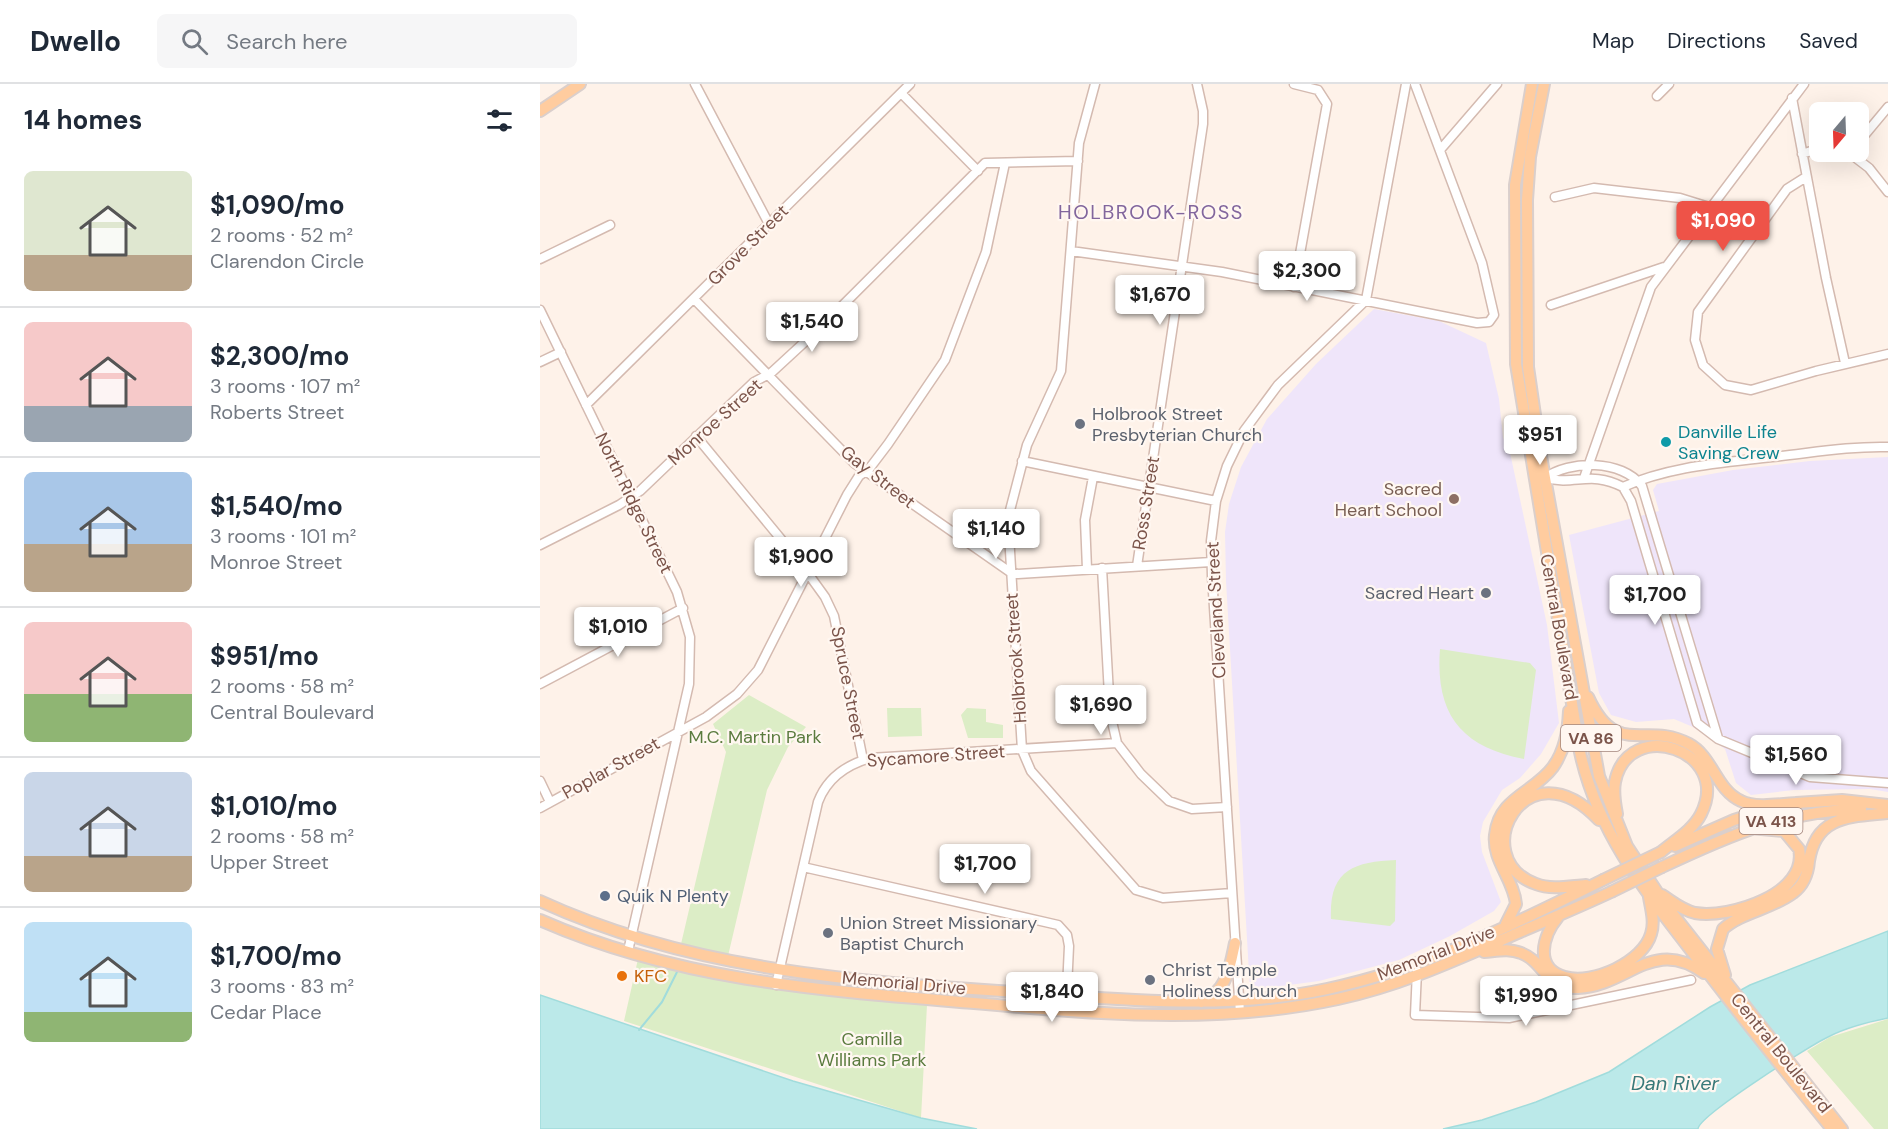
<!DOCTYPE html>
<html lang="en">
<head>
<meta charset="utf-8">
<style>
	:root { --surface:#fff; --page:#f6f6f7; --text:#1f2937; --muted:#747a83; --line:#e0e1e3; --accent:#ee5348 }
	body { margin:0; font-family:"DM Sans",sans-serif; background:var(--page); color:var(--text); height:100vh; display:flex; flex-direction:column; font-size:22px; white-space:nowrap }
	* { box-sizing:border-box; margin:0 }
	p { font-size:20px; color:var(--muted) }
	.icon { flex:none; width:33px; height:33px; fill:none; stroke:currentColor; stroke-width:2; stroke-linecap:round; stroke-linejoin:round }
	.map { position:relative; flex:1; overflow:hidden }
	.panel { display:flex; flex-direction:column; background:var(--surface); width:540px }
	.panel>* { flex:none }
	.needle { width:39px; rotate:199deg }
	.fabs { position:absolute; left:1269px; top:18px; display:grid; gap:12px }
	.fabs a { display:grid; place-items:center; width:60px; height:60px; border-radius:9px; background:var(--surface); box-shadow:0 6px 24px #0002; font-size:30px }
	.price { position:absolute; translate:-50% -51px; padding:0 14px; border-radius:6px; background:#fff; color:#222; font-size:20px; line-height:39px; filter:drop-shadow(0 2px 3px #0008) }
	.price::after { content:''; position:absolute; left:50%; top:36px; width:18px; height:14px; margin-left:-9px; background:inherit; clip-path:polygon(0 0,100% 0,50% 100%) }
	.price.on { background:var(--accent); color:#fff }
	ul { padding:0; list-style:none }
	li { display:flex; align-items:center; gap:18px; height:150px; padding:0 24px }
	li+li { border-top:2px solid var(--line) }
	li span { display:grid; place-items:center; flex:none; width:168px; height:120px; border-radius:9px; color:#555 }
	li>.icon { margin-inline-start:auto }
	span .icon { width:72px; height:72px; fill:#fffc; stroke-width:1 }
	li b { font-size:26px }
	h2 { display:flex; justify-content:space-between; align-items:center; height:72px; padding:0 24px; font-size:26px }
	header { display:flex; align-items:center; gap:36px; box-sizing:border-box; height:84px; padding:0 30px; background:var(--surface); border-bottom:2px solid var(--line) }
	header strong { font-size:28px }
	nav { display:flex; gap:33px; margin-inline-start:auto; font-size:21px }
	.search { width:420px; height:54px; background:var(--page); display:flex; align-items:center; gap:15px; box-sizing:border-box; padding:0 21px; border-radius:9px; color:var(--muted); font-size:22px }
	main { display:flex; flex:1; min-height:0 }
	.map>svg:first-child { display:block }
</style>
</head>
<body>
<header>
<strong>Dwello</strong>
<div class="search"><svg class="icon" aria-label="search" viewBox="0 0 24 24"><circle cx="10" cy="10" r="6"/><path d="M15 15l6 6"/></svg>Search here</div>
<nav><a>Map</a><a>Directions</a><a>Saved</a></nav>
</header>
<main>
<section class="panel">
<h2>14 homes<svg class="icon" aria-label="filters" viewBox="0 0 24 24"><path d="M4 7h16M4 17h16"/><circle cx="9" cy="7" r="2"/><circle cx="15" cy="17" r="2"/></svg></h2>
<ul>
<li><span style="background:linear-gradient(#dfe7d0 70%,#b9a48a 0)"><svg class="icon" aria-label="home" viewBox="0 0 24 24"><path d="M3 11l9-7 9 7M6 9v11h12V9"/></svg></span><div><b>$1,090/mo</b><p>2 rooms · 52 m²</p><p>Clarendon Circle</p></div></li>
<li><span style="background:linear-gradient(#f6c9c9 70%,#9aa5b1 0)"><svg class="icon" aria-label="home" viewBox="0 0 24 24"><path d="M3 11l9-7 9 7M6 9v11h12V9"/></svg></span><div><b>$2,300/mo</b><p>3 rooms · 107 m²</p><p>Roberts Street</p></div></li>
<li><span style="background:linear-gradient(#a9c7e8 60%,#b9a48a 0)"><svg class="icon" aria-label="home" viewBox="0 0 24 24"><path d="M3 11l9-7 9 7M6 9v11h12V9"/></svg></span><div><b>$1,540/mo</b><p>3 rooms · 101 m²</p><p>Monroe Street</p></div></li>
<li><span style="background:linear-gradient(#f6c9c9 60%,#8fb573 0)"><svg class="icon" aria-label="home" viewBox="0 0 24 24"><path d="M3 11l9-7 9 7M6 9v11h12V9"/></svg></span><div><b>$951/mo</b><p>2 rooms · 58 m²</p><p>Central Boulevard</p></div></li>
<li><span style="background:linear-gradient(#c9d6e8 70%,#b9a48a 0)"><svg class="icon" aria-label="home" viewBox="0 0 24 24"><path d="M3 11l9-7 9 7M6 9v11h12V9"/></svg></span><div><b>$1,010/mo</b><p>2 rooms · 58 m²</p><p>Upper Street</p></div></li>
<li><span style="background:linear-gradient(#bfe0f5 75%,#8fb573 0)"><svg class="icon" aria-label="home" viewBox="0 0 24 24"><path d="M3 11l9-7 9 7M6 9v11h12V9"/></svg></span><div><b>$1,700/mo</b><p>3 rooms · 83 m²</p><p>Cedar Place</p></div></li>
</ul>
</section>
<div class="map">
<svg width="1348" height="1045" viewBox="0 0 1348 1045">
	<rect width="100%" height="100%" fill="#fef2e9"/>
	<!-- education -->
	<path fill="#efe5fa" d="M 834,225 L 899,237 L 946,259 L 959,315 L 963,354 L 969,364 L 1007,541 L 1019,639 L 1001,670 L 980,694 L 962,706 L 943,738 L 940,752 L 942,768 L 961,818 L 954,827 L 910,852 L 859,876 L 779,897 L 710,906 L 686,497 L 685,448 L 689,420 L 701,383 L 727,335 L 776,280 Z
		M 1348,373 L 1348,708 L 1330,705 L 1254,706 L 1211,711 L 1196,699 L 1185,665 L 1153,643 L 1134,635 L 1096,638 L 1071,631 L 1059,609 L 1029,451 L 1119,427 L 1113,406 L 1117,400 L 1193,386 L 1270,377 Z"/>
	<!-- green -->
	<path fill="#dcedc6" d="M 900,565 L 990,579 L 996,586 L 984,675 C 921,663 895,630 900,565 Z
		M 209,611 L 266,643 L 248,663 L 227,706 L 188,872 L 141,860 L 186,668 L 173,640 Z
		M 347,624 L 381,624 L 382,652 L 348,653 Z
		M 427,624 L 446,625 L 446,638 L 463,641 L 463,654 L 428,654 L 421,631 Z
		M 856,776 L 855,837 L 850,842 L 791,835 C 789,786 813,778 856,776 Z
		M 98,875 L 187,897 L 237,905 L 387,921 L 381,1034 L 84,937 Z
		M 1348,935 L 1348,1045 L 1334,1045 L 1267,967 L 1290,953 Z"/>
	<!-- water -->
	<path fill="#bbe9e9" stroke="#a1dcdc" stroke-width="1.5" d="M 1348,847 L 1348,934 C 1328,938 1308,943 1290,952 C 1272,960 1158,1032 1158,1045 L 903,1045 L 942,1036 L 996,1018 L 1069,988 L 1170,923 L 1210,901 Z
		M 0,911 L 253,997 L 381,1034 L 437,1045 L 0,1045 Z"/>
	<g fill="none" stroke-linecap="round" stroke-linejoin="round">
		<!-- stream -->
		<path stroke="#a1dcdc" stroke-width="2" d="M 99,946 L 122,918 L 137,888"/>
		<!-- minor casing -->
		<g stroke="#d4bab0" stroke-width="11">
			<path id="minor" d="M 155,0 L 229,140
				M 555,0 L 539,59 L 521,287 L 487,361 L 468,434 L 482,666 L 491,687 L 596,806 L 623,814 L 692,809
				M 361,9 L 438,87
				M 1117,12 L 1129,0
				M 1252,14 L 1286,194 L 1305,279
				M 1318,59 L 1348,23
				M 900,66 L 957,0
				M 1308,68 L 1329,84 L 1348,108
				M 1262,70 L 1280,64
				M 1266,93 L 1247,105 L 1158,228 L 1155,256 L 1163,281 L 1185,301 L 1211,306 L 1276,287 L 1348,270
				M 1015,113 L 1054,104 L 1140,114 L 1169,123
				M 531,167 L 682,188 L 937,239 L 949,238 L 954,231 L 942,179 L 875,0
				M 0,175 L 70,141
				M 754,203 L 787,20 L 778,6 L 754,0
				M 154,215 L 314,379 L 470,488 L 478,490 L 671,478
				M 1011,221 L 1124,183
				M 0,226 L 137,508 L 150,553 L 149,600 L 88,867
				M 0,278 L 21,268
				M 46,321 L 370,0
				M 156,352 L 259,477 L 285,513 L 294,532 L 323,676
				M 482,377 L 676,417
				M 1044,394 L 1111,203 L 1264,0
				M 1083,403 L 1091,417 L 1157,639 L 1178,655 L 1270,693 L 1348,699
				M 1083,403 C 1050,386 1036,402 1005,394 C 1029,376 1082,375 1102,402 L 1178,654
				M 1083,403 C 1130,382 1182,379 1232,373 C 1271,369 1309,362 1348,363
				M 0,461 L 79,421 L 100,407 L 214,298 L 231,289 L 282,242 L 445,79 L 538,77
				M 597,482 L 663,40 L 663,27 L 657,0
				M 562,484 L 570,629 L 577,659 L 601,690 L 629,717 L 652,725 L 687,723
				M 547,485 L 545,436 L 553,393
				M 0,600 L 143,524
				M 0,697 L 10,718
				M 0,724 L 166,633 L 197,610 L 218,586 L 307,411 L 319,392 L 329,385 L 348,360 L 405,276 L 446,168 L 465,79
				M 263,783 L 518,841 L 527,851 L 529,862 L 526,926
				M 877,887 L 875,931 L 969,934 L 1151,896
				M 236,901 L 278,718 C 287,694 306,681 330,674 L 577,659
				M 700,929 L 672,492 L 671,457 L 676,417 L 687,382 L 704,347 L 738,301 L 826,216 L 866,0"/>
		</g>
		<!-- major casing -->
		<g stroke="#dacfcc" stroke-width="14">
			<path id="major" d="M 992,0 L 975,101 L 976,280 L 1040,668 C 1057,747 1105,807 1153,869 C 1198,929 1245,987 1292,1045
				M 1004,0 L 990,73 L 987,116 L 988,283 L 1001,372 L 1059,692 L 1087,762 L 1125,820 L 1302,1045
				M 0,27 L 40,0
				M 1048,613 C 1077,676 1105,636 1149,660 C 1173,673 1176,706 1201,717 C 1218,725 1243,719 1261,719
				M 1256,719 L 1302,716 L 1348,721
				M 1077,730 C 1075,720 1073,709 1075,698 C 1088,632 1193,666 1161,730 C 1153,746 1134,757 1121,768
				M 1135,762 L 1194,736 L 1232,724
				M 1122,783 C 1192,750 1242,728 1321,725
				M 1046,801 C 1030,802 1011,806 996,800 C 925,775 985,657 1059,736
				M 1122,811 C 1133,818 1142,826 1155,829 C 1189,835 1269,810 1259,765 L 1244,747 L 1210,744
				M 0,817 C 154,888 323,898 490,909 C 589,916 688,926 787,905 C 883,885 975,840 1063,796
				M 1018,833 C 1003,851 993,885 1025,893 C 1053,901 1103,878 1111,850 C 1115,838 1111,825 1109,813
				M 0,836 C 138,897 286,907 434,919 C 555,930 678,941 798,915 C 863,901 920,874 980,848 C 1010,835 1041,822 1071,808
				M 966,840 L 976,820 C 974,796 952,776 955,751 C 959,713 994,709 1013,683 C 1025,666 1028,647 1029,627
				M 944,868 C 957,867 969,864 981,869 C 1005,878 1005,905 1038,904 C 1088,902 1113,852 1164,889
				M 1185,891 L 1177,865 L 1183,845 C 1202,828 1232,825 1253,809 C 1264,801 1268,789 1269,777 C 1276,731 1311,733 1348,729
				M 661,918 C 687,908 690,883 695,859"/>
		</g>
		<!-- minor -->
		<use href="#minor" stroke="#fff" stroke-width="8"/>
		<!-- major -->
		<use href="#major" stroke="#ffcc9f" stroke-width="10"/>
		<!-- major-bridge casing -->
		<g stroke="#dacfcc" stroke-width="14" stroke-linecap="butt">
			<path id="major-bridge" d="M 1063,796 L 1121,768
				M 1071,808 L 1122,783"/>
		</g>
		<!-- major-bridge -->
		<use href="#major-bridge" stroke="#ffcc9f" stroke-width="10"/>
	</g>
	<!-- markers -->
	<g fill="#6b7280" stroke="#fff7f1" stroke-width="2">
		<circle cx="540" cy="340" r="6"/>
		<circle cx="946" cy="509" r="6"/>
		<circle cx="288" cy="849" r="6"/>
		<circle cx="610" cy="896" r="6"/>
	</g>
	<circle fill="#0f9aa8" stroke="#fff7f1" stroke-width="2" cx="1126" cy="358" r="6"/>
	<circle fill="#8d6e63" stroke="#fff7f1" stroke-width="2" cx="914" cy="415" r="6"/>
	<circle fill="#5c6f8a" stroke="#fff7f1" stroke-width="2" cx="65" cy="812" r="6"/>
	<circle fill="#e8710a" stroke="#fff7f1" stroke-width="2" cx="82" cy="892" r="6"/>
	<g text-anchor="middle" stroke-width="4.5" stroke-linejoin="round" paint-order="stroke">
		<!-- shield labels -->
		<g fill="#fff7f1" stroke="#a3857c" stroke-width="1.5">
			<rect x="1021" y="641" width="60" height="26" rx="4.5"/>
			<rect x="1199.5" y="724" width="63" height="26" rx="4.5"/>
		</g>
		<g font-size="16" font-weight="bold" fill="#7b544a">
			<text x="1051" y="660">VA 86</text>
			<text x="1231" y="743">VA 413</text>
		</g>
		<!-- street labels -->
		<g font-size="18" fill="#7b544a" stroke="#fff7f1">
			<text transform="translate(208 161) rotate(-45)" y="6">Grove Street</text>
			<text transform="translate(175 338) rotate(-42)" y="6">Monroe Street</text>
			<text transform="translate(338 393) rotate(38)" y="6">Gay Street</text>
			<text transform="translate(94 419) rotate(64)" y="6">North Ridge Street</text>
			<text transform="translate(606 419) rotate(-81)" y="6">Ross Street</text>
			<text transform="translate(676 526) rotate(-93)" y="6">Cleveland Street</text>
			<text transform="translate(1019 543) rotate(80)" y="6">Central Boulevard</text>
			<text transform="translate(476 574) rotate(-94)" y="6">Holbrook Street</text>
			<text transform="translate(308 599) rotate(79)" y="6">Spruce Street</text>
			<text transform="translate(396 672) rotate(-4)" y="6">Sycamore Street</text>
			<text transform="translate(71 684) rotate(-29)" y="6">Poplar Street</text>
			<text transform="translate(896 869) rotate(-21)" y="6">Memorial Drive</text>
			<text transform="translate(364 899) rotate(5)" y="6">Memorial Drive</text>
			<text transform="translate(1241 969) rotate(51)" y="6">Central Boulevard</text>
		</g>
		<!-- worship labels -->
		<g font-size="18" fill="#5b616d" stroke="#fff7f1" text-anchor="start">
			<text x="552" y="336">Holbrook Street<tspan x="552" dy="21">Presbyterian Church</tspan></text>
			<text x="934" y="515" text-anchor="end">Sacred Heart</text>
			<text x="300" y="845">Union Street Missionary<tspan x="300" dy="21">Baptist Church</tspan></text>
			<text x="622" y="892">Christ Temple<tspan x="622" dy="21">Holiness Church</tspan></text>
		</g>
		<!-- culture labels -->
		<g font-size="18" fill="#0d838f" stroke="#fff7f1" text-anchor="start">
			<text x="1138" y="354">Danville Life<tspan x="1138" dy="21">Saving Crew</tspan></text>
		</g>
		<!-- education labels -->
		<g font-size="18" fill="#785e54" stroke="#fff7f1" text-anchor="end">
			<text x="902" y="411">Sacred<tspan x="902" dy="21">Heart School</tspan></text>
		</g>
		<!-- park labels -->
		<g font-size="18" fill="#5a7b3e" stroke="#fff7f1">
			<text x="215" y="659">M.C. Martin Park</text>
			<text x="332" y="961">Camilla<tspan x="332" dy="21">Williams Park</tspan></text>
		</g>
		<!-- service labels -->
		<g font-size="18" fill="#4e5e75" stroke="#fff7f1" text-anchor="start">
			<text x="77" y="818">Quik N Plenty</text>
		</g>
		<!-- food labels -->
		<g font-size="18" fill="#c56008" stroke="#fff7f1" text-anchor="start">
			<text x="94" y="898">KFC</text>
		</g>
		<!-- neighbourhood labels -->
		<g font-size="20" letter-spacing="1.5" fill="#82669d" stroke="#fff7f1">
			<text x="611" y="135">HOLBROOK-ROSS</text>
		</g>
		<!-- water labels -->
		<g font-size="20" font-style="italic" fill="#397979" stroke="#fff7f1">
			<text x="1135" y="1006">Dan River</text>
		</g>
	</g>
</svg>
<div class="fabs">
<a><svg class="needle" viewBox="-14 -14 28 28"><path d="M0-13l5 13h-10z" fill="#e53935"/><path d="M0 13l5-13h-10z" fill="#747a83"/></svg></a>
</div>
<b class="price on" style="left:1183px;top:168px">$1,090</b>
<b class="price" style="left:767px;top:218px">$2,300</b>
<b class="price" style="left:620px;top:242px">$1,670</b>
<b class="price" style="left:272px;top:269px">$1,540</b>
<b class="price" style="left:1000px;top:382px">$951</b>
<b class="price" style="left:456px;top:476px">$1,140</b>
<b class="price" style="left:261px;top:504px">$1,900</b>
<b class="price" style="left:1115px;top:542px">$1,700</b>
<b class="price" style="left:78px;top:574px">$1,010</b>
<b class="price" style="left:561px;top:652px">$1,690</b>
<b class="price" style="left:1256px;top:702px">$1,560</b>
<b class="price" style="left:445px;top:811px">$1,700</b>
<b class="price" style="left:512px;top:939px">$1,840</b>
<b class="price" style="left:986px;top:943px">$1,990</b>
</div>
</main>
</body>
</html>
